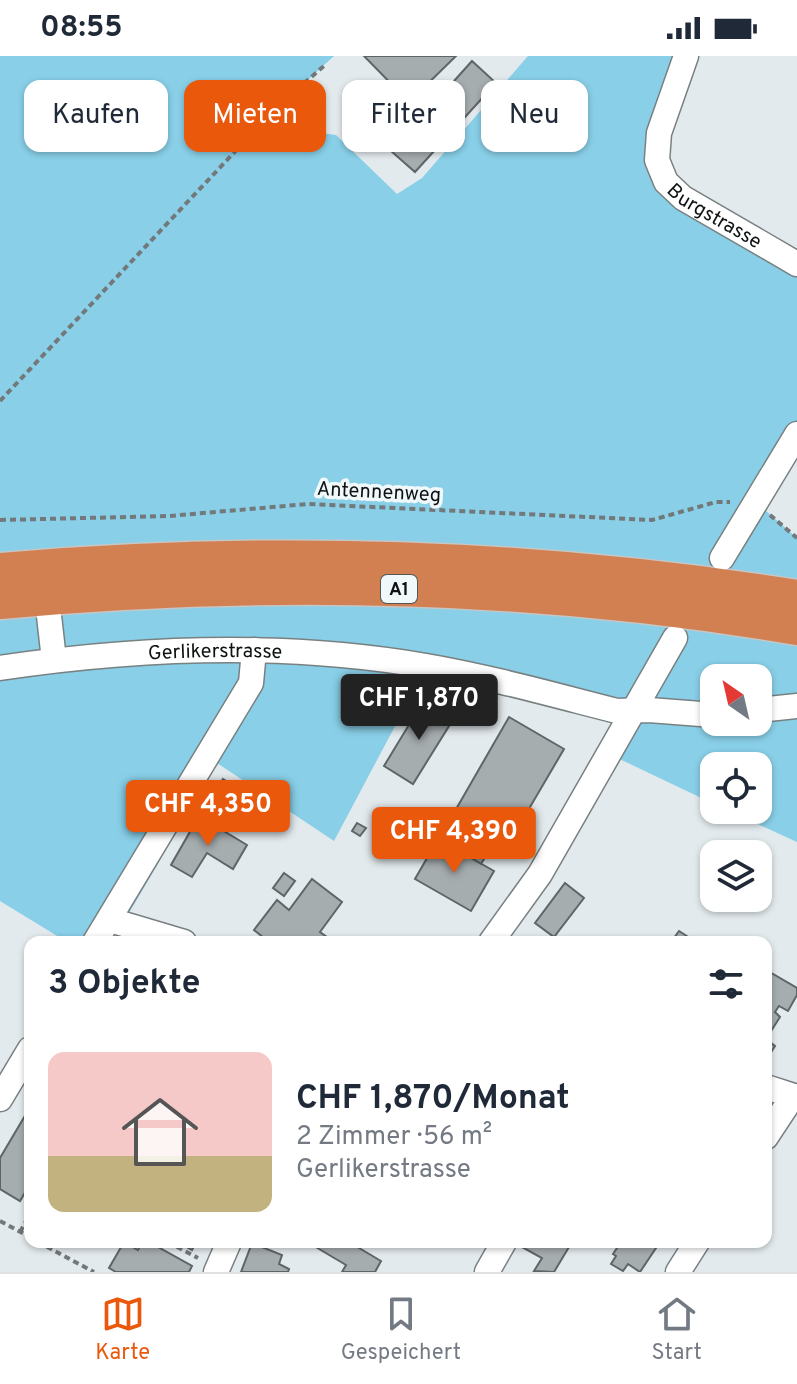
<!DOCTYPE html>
<html lang="de">
<head>
<meta charset="utf-8">
<style>
	:root { --surface:#fff; --page:#f2f2f3; --text:#1f2937; --muted:#747a83; --line:#e0e1e3; --accent:#ea580c }
	body { margin:0; font-family:Overpass,sans-serif; background:var(--page); color:var(--text); height:100vh; display:flex; flex-direction:column; font-size:30px; white-space:nowrap }
	* { box-sizing:border-box; margin:0 }
	p { font-size:26px; color:var(--muted) }
	.icon { flex:none; width:44px; height:44px; fill:none; stroke:currentColor; stroke-width:2; stroke-linecap:round; stroke-linejoin:round }
	.map { position:relative; flex:1; overflow:hidden }
	.side { position:absolute; left:24px; top:880px; width:748px; height:312px; display:flex; flex-direction:column; background:var(--surface); border-radius:16px; box-shadow:0 2px 6px #0004 }
	.side>* { flex:none }
	.guide { position:absolute; left:24px; top:24px; width:750px; height:72px; display:flex; gap:16px }
	.needle { width:52px; rotate:326deg }
	.fabs { position:absolute; left:700px; top:608px; display:grid; gap:16px }
	.fabs a { display:grid; place-items:center; width:72px; height:72px; border-radius:16px; background:var(--surface); box-shadow:0 2px 6px #0004; font-size:40px }
	.price { position:absolute; translate:-50% -68px; padding:0 18px; border-radius:8px; background:var(--accent); color:#fff; font-size:26px; line-height:52px; filter:drop-shadow(0 2px 4px #0008) }
	.price::after { content:''; position:absolute; left:50%; top:48px; width:24px; height:18px; margin-left:-12px; background:inherit; clip-path:polygon(0 0,100% 0,50% 100%) }
	.price.active { background:#222; color:#fff }
	ul { padding:0; list-style:none }
	li { display:flex; align-items:center; gap:24px; height:200px; padding:0 24px }
	li span { display:grid; place-items:center; flex:none; width:224px; height:160px; border-radius:16px; color:#555 }
	li>.icon { margin-inline-start:auto }
	span .icon { width:96px; height:96px; fill:#fffc; stroke-width:1 }
	li b { font-size:34px }
	h2 { display:flex; justify-content:space-between; align-items:center; height:96px; padding:0 24px; font-size:34px }
	.chip { padding:0 28px; border-radius:16px; background:var(--surface); box-shadow:0 2px 6px #0004; font-size:28px; line-height:72px }
	.chip.active { background:var(--accent); color:#fff }
	.status { display:flex; justify-content:space-between; align-items:center; height:56px; padding:0 40px; background:var(--surface); direction:ltr }
	.status svg { height:22px; fill:currentColor }
	.dock { display:flex; justify-content:space-around; align-items:center; height:112px; border-top:2px solid var(--line); background:var(--surface); font-size:22px; color:var(--muted) }
	.dock a { display:grid; justify-items:center; gap:4px }
	.dock .active { color:var(--accent) }
	.map>svg:first-child { display:block }
</style>
</head>
<body>
<div class="status"><b>08:55</b><svg viewBox="0 0 49 12"><path d="M0 12V9h3v3zM5 12V6h3v6zM10 12V3h3v9zM15 12V0h3v12zM26 1h20v11H26zM47 4h2v5h-2z"/></svg></div>
<div class="map">
<svg width="797" height="1216" viewBox="0 0 797 1216">
	<rect width="100%" height="100%" fill="#e3eaed"/>
	<!-- green -->
	<path fill="#88cfe7" fill-rule="evenodd" d="M 0,0 L 334,0 L 278,51 L 292,67 L 300,60 L 314,76 L 336,79 L 397,138 L 422,122 L 528,0 L 686,0 L 659,77 L 666,126 L 797,208 L 797,378 L 756,446 L 797,482 L 797,786 L 727,754 L 758,754 L 758,710 L 714,710 L 714,748 L 609,698 L 634,655 L 427,610 L 334,785 L 217,707 L 122,869 L 102,886 L 67,886 L 0,845 ZM 714,622 L 758,622 L 758,666 L 714,666 Z"/>
	<!-- building -->
	<path fill="#a6adaf" stroke="#5e6567" stroke-width="2" d="M 364,0 L 456,0 L 409,46 Z
		M 472,5 L 496,27 L 415,116 L 391,95 Z
		M 424,644 L 454,662 L 413,728 L 384,710 Z
		M 509,661 L 564,693 L 509,787 L 455,755 Z
		M 223,723 L 259,744 L 252,756 L 227,742 L 214,765 L 203,759 Z
		M 199,760 L 247,789 L 233,813 L 207,797 L 192,821 L 171,809 Z
		M 467,762 L 498,780 L 481,808 L 451,790 Z
		M 357,767 L 366,772 L 360,780 L 352,775 Z
		M 438,783 L 494,815 L 471,855 L 415,823 Z
		M 284,817 L 295,825 L 284,840 L 273,832 Z
		M 312,823 L 342,846 L 320,876 L 327,881 L 324,886 L 269,886 L 254,874 L 277,844 L 289,854 Z
		M 565,827 L 584,842 L 554,881 L 535,867 Z
		M 679,875 L 696,886 L 671,886 Z
		M 768,915 L 797,932 L 797,939 L 788,955 L 779,950 L 775,956 L 780,961 L 766,983 L 775,990 L 766,1004 L 766,918 Z
		M 26,1058 L 30,1061 L 30,1128 L 20,1145 L 0,1133 L 0,1102 Z
		M 124,1186 L 138,1194 L 142,1186 L 149,1186 L 192,1210 L 189,1216 L 116,1216 L 109,1212 Z
		M 178,1186 L 196,1186 L 192,1194 Z
		M 349,1186 L 381,1205 L 375,1216 L 342,1216 L 346,1209 L 309,1187 Z
		M 525,1186 L 572,1186 L 554,1216 L 534,1215 L 542,1202 L 522,1191 Z
		M 621,1186 L 660,1186 L 640,1216 L 628,1208 L 623,1215 L 611,1208 L 616,1200 L 613,1198 Z
		M 252,1187 L 282,1199 L 279,1208 L 289,1213 L 288,1216 L 241,1216 Z"/>
	<g fill="none" stroke-linecap="round" stroke-linejoin="round">
		<!-- minor casing -->
		<g stroke="#798082" stroke-width="27">
			<g id="minor">
				<path id="s1" d="M 686,0 L 659,77 L 657,104 L 666,126 L 683,142 L 797,208"/>
				<path d="M 722,502 L 797,378"/>
				<path d="M 47,542 L 54,604"/>
				<path id="s2" d="M 0,612 C 141,591 286,586 426,610 C 490,621 554,639 617,655 L 649,654 L 714,659"/>
				<path d="M 758,654 L 797,650"/>
				<path d="M 110,864 L 184,886"/>
				<path d="M 95,886 L 251,627 L 254,594"/>
				<path d="M 491,886 L 540,818 L 675,582"/>
				<path d="M 766,1031 L 797,1041"/>
				<path d="M 0,1043 L 30,993"/>
				<path d="M 766,1081 L 793,1040"/>
				<path d="M 216,1216 L 229,1186"/>
				<path d="M 487,1216 L 504,1186"/>
				<path d="M 678,1216 L 697,1186"/>
			</g>
		</g>
		<!-- highway casing -->
		<g stroke="#c5c6c6" stroke-width="37">
			<path id="highway" d="M 0,514 C 267,491 532,499 797,541
				M 0,546 C 266,522 534,527 797,572"/>
		</g>
		<!-- path -->
		<path stroke="#73787a" stroke-width="4" stroke-dasharray="6 4" stroke-linecap="butt" d="M 0,345 L 277,51 L 325,9
			M 770,459 L 797,482
			M 0,464 L 169,460 L 308,448 L 652,464 L 716,446 L 730,446
			M 0,1165 L 30,1181
			M 20,1176 L 30,1158
			M 38,1186 L 94,1216
			M 168,1186 L 198,1202"/>
		<!-- minor -->
		<use href="#minor" stroke="#fff" stroke-width="24"/>
		<!-- highway -->
		<use href="#highway" stroke="#d28051" stroke-width="34"/>
	</g>
	<g text-anchor="middle" stroke-width="7" stroke-linejoin="round" paint-order="stroke">
		<!-- shield labels -->
		<rect fill="#f0f8fa" stroke="#525758" stroke-width="2" x="381" y="519" width="36" height="28" rx="6"/>
		<g font-size="18" font-weight="bold" fill="#0f1213">
			<text x="399" y="539">A1</text>
		</g>
		<!-- street labels -->
		<g font-size="20" fill="#0f1213" stroke="#f0f8fa">
			<text dy="7" stroke="none"><textPath href="#s1" startOffset="192">Burgstrasse</textPath></text>
			<text transform="translate(379 435) rotate(3)" y="7">Antennenweg</text>
			<text dy="7" stroke="none"><textPath href="#s2" startOffset="216">Gerlikerstrasse</textPath></text>
		</g>
	</g>
</svg>
<div class="fabs">
<a><svg class="needle" viewBox="-14 -14 28 28"><path d="M0-13l5 13h-10z" fill="#e53935"/><path d="M0 13l5-13h-10z" fill="#747a83"/></svg></a>
<a><svg class="icon" aria-label="locate" viewBox="0 0 24 24"><circle cx="12" cy="12" r="6"/><path d="M12 2v4M12 18v4M2 12h4M18 12h4"/></svg></a>
<a><svg class="icon" aria-label="layers" viewBox="0 0 24 24"><path d="M12 4l9 5-9 5-9-5zM3 14l9 5 9-5"/></svg></a>
</div>
<b class="price active" style="left:419px;top:686px">CHF 1,870</b>
<b class="price" style="left:208px;top:792px">CHF 4,350</b>
<b class="price" style="left:454px;top:819px">CHF 4,390</b>
<div class="guide">
<a class="chip">Kaufen</a>
<a class="chip active">Mieten</a>
<a class="chip">Filter</a>
<a class="chip">Neu</a>
</div>
<section class="side">
<h2>3 Objekte<svg class="icon" aria-label="filters" viewBox="0 0 24 24"><path d="M4 7h16M4 17h16"/><circle cx="9" cy="7" r="2"/><circle cx="15" cy="17" r="2"/></svg></h2>
<ul>
<li><span style="background:linear-gradient(#f6c9c9 65%,#c2b280 0)"><svg class="icon" aria-label="home" viewBox="0 0 24 24"><path d="M3 11l9-7 9 7M6 9v11h12V9"/></svg></span><div><b>CHF 1,870/Monat</b><p>2 Zimmer · 56 m²</p><p>Gerlikerstrasse</p></div></li>
</ul>
</section>
</div>
<nav class="dock">
<a class="active"><svg class="icon" aria-label="map" viewBox="0 0 24 24"><path d="M3 6l6-2 6 2 6-2v14l-6 2-6-2-6 2zM9 4v14M15 6v14"/></svg>Karte</a>
<a><svg class="icon" aria-label="saved" viewBox="0 0 24 24"><path d="M7 4h10v16l-5-4-5 4z"/></svg>Gespeichert</a>
<a><svg class="icon" aria-label="home" viewBox="0 0 24 24"><path d="M3 11l9-7 9 7M6 9v11h12V9"/></svg>Start</a>
</nav>
</body>
</html>
